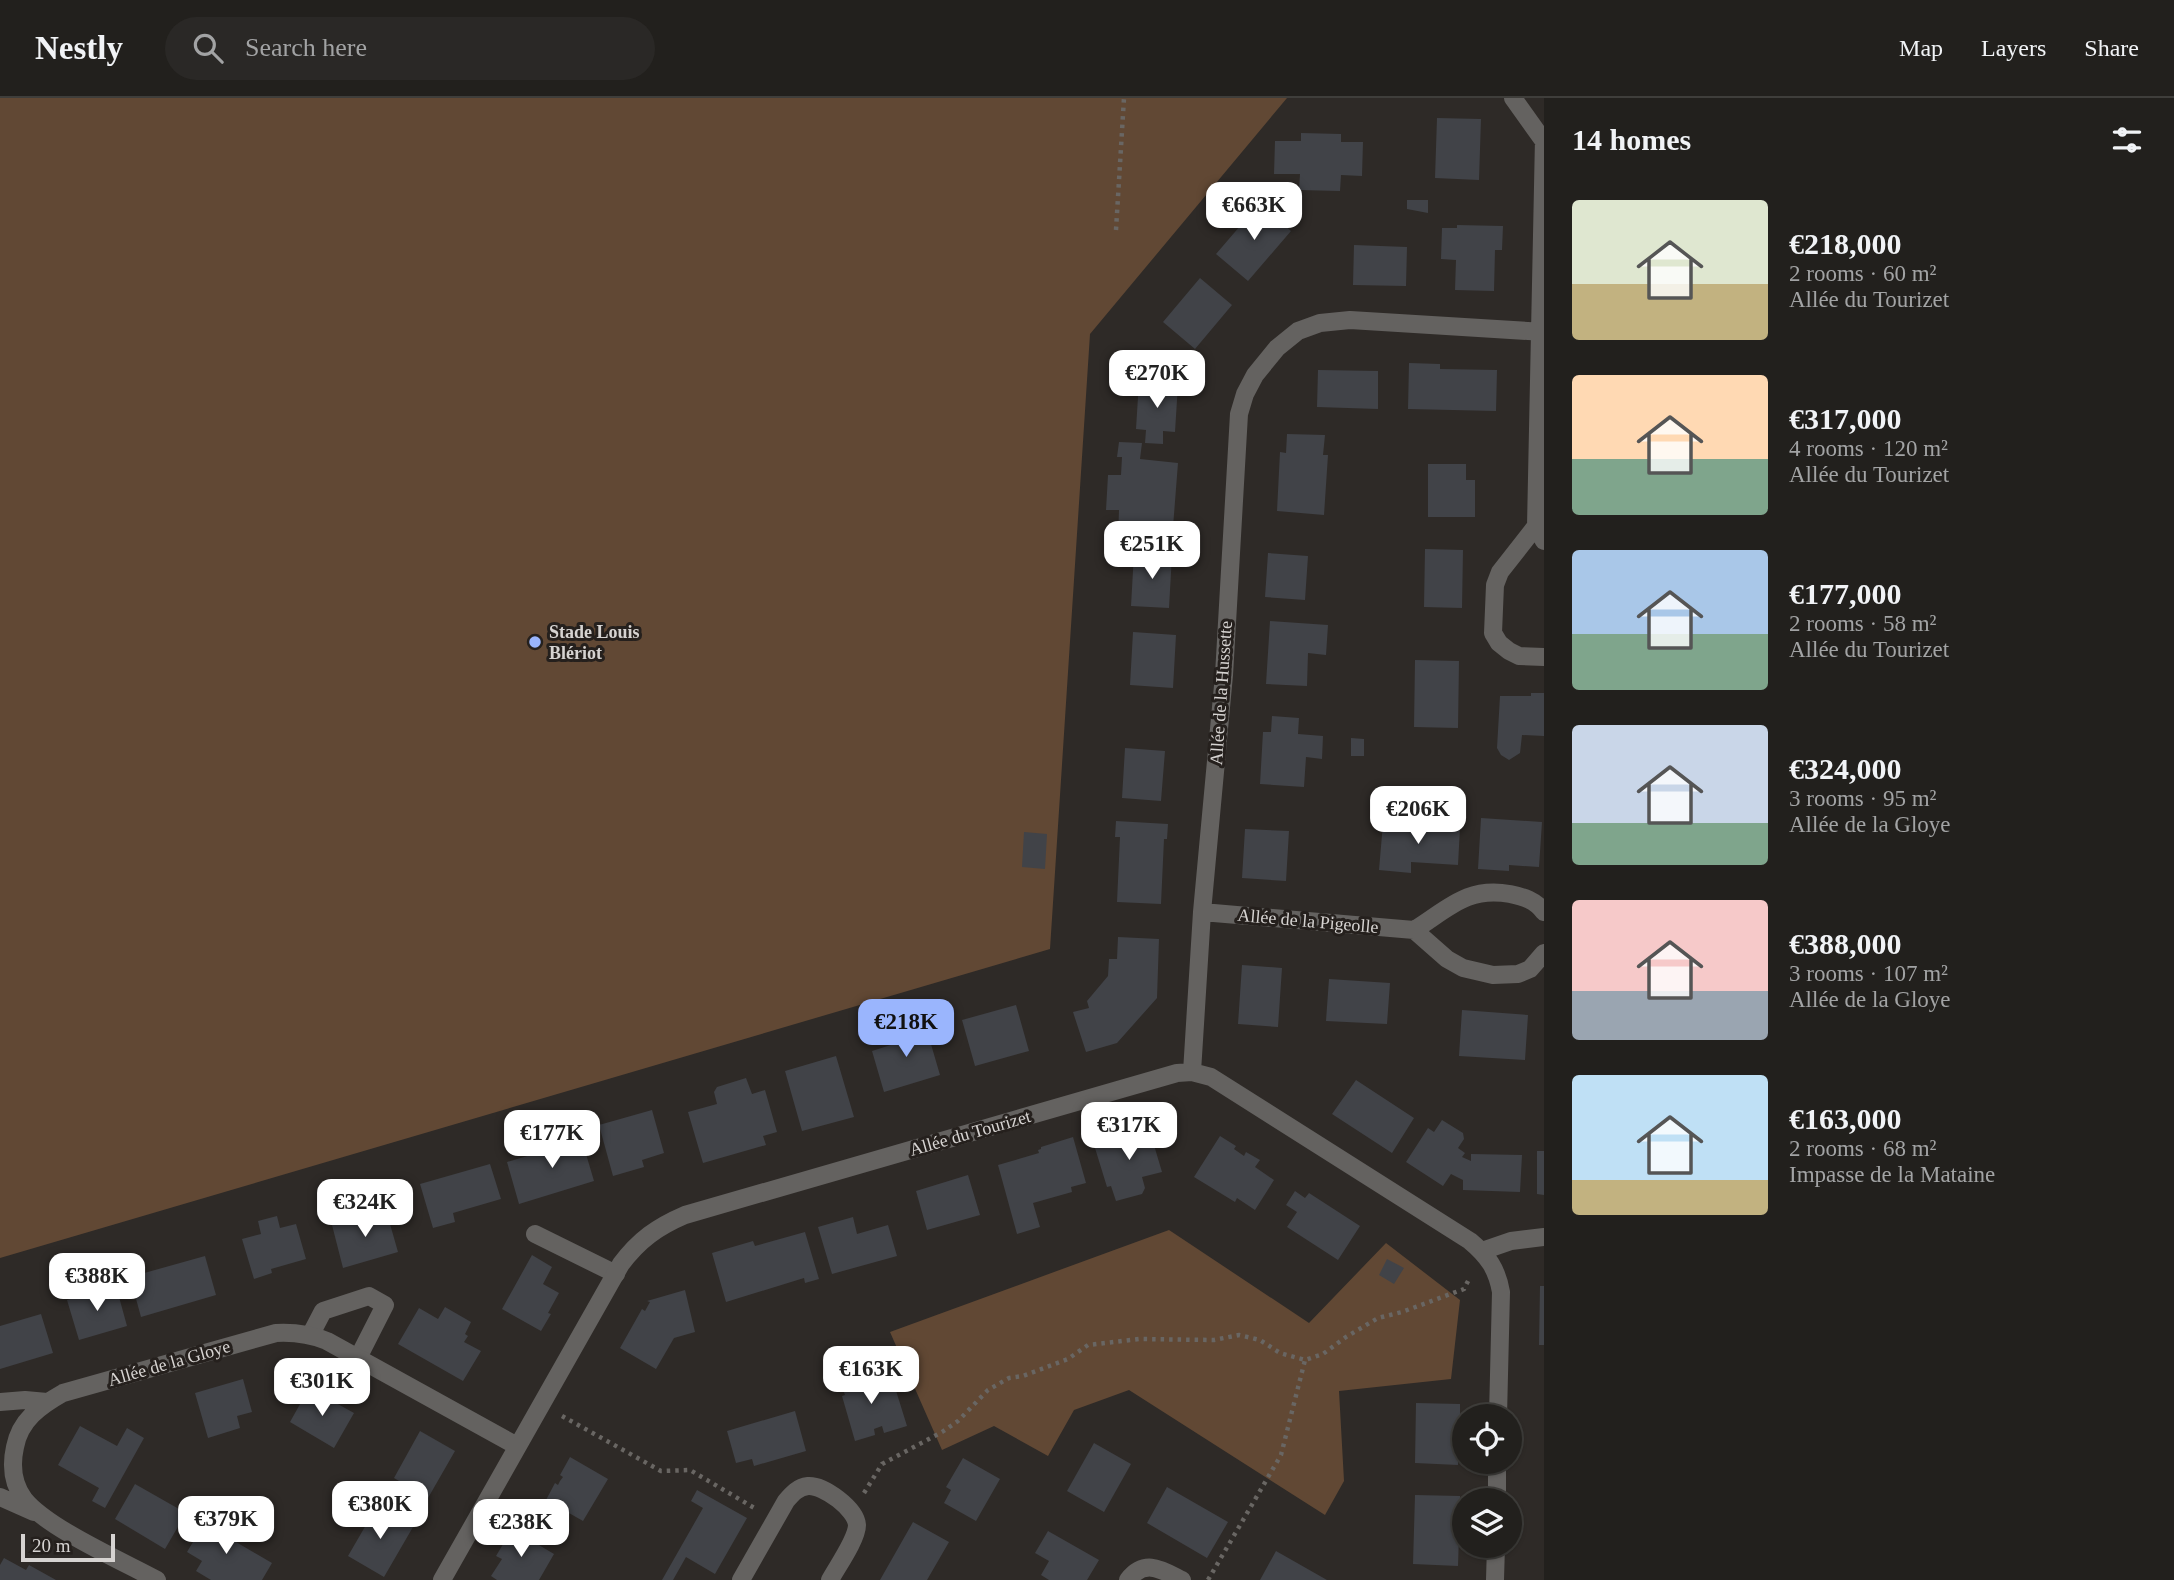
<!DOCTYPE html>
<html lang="en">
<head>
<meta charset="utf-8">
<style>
	:root { --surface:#22201d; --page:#2a2826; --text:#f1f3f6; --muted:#a2a3a4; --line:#3f3e3b; --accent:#9ab5fd }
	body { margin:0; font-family:"Times New Roman",serif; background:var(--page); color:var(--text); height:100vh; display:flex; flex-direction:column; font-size:26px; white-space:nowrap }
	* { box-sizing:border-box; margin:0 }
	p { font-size:23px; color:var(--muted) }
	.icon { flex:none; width:38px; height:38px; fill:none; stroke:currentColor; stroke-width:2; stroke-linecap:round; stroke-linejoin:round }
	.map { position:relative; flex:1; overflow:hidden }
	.sheet { display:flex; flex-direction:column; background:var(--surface); width:630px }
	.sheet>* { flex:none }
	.controls { position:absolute; left:1452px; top:1306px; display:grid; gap:14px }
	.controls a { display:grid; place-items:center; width:70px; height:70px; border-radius:50%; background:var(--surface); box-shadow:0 2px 5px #0004,0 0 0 2px var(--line); font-size:35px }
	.scale { position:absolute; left:21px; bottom:18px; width:94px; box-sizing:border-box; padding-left:7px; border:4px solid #d6d3d1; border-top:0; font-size:19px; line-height:24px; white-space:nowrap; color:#d6d3d1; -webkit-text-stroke:5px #25201d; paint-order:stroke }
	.price { position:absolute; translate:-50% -60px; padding:0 16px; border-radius:14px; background:#fff; color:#222; font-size:23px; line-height:46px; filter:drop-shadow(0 2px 4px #0008) }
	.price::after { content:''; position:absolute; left:50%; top:42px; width:21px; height:16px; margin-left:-10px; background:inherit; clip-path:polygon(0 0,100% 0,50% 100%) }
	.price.on { background:var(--accent); color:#111 }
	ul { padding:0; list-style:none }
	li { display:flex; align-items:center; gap:21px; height:175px; padding:0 28px }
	li span { display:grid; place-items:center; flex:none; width:196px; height:140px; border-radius:7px; color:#555 }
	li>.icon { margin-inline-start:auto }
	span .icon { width:84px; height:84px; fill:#fffc; stroke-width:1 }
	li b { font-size:30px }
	h2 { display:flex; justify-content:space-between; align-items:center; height:84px; padding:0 28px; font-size:30px }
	header { display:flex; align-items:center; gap:42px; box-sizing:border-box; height:98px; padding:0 35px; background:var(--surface); border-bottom:2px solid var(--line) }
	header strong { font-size:33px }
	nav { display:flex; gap:38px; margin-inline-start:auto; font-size:24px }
	.search { width:490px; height:63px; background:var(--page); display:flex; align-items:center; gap:18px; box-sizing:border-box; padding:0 24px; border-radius:38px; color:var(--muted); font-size:26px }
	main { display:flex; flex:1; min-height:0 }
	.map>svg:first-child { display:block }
</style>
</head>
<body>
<header>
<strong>Nestly</strong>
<div class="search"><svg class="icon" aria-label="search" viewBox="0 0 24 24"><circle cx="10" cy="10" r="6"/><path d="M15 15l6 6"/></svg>Search here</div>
<nav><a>Map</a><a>Layers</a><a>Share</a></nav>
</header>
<main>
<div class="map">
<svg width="1544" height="1482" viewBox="0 0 1544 1482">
	<rect width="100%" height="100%" fill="#2e2a27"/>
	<!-- green -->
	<path fill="#614834" d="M 0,0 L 1287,0 L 1090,236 L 1050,851 L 0,1160 Z
		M 1169,1132 L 1309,1225 L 1386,1145 L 1460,1202 L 1451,1281 L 1339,1293 L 1344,1383 L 1325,1417 L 1129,1292 L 1074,1312 L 1048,1358 L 994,1328 L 942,1352 L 890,1234 Z"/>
	<!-- building -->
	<path fill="#414348" d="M 1437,20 L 1481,21 L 1479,82 L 1435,80 Z
		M 1301,35 L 1341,36 L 1341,44 L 1363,44 L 1362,78 L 1341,77 L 1340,93 L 1299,92 L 1300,76 L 1274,76 L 1275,43 L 1301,43 Z
		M 1407,102 L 1428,102 L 1428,115 L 1407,111 Z
		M 1259,106 L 1291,133 L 1248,183 L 1216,156 Z
		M 1457,127 L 1503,128 L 1502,152 L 1495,152 L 1494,193 L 1455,192 L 1456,162 L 1441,161 L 1442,130 L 1457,130 Z
		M 1354,147 L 1407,149 L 1406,188 L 1353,187 Z
		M 1200,180 L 1232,207 L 1195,251 L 1163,224 Z
		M 1409,265 L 1440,266 L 1440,271 L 1497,272 L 1496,313 L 1408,311 Z
		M 1318,272 L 1378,273 L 1378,311 L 1317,309 Z
		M 1139,283 L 1178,286 L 1175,334 L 1163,333 L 1163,346 L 1145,345 L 1146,332 L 1136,331 Z
		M 1287,336 L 1325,337 L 1323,357 L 1328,357 L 1324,417 L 1277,413 L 1280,354 L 1286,355 Z
		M 1119,344 L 1142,345 L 1140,361 L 1178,365 L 1172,442 L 1118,439 L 1119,412 L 1106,412 L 1108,377 L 1121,377 L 1122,359 L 1117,359 Z
		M 1428,366 L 1466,366 L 1466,382 L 1475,382 L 1475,419 L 1428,419 Z
		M 1425,451 L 1463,452 L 1462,510 L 1424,509 Z
		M 1134,455 L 1172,457 L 1169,510 L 1131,508 Z
		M 1268,455 L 1308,458 L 1305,502 L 1265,499 Z
		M 1270,523 L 1328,527 L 1326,557 L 1308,555 L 1307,588 L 1266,586 Z
		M 1133,534 L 1176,537 L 1173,590 L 1130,587 Z
		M 1415,562 L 1459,563 L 1458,630 L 1414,629 Z
		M 1531,595 L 1544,595 L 1544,638 L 1522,637 L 1520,655 L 1509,662 L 1501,657 L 1497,650 L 1500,598 L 1531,598 Z
		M 1272,618 L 1299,620 L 1298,636 L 1323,638 L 1322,661 L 1306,659 L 1304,689 L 1260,686 L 1263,634 L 1271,634 Z
		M 1351,640 L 1364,641 L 1364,658 L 1351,658 Z
		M 1125,650 L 1165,653 L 1161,703 L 1122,700 Z
		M 1481,720 L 1542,724 L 1539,769 L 1509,767 L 1509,773 L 1478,771 Z
		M 1116,723 L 1168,726 L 1167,741 L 1164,741 L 1161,806 L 1117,804 L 1120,739 L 1115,739 Z
		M 1383,725 L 1460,730 L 1458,767 L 1411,764 L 1411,775 L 1379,772 Z
		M 1245,731 L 1289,733 L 1286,783 L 1242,780 Z
		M 1024,734 L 1047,736 L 1045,771 L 1022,769 Z
		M 1118,839 L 1159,841 L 1157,900 L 1117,945 L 1086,954 L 1073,914 L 1089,910 L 1087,903 L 1108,878 L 1109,861 L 1117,861 Z
		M 1242,867 L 1282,870 L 1278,929 L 1238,926 Z
		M 1329,881 L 1390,885 L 1387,926 L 1326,923 Z
		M 1016,907 L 1029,953 L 975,968 L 962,922 Z
		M 1462,912 L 1528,917 L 1525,962 L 1459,958 Z
		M 921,924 L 925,937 L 928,936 L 940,977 L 884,994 L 872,953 L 897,945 L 893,932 Z
		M 836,958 L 854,1019 L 802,1033 L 785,973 Z
		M 746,980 L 752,996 L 765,992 L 777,1034 L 763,1038 L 766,1047 L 703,1065 L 688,1014 L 717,1006 L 714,994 L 717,989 Z
		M 1356,982 L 1414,1020 L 1392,1055 L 1332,1016 Z
		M 652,1012 L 664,1055 L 642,1062 L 644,1069 L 613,1078 L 599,1027 Z
		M 1442,1022 L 1463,1035 L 1464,1041 L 1458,1050 L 1465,1055 L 1462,1059 L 1471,1063 L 1471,1056 L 1522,1057 L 1520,1094 L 1463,1092 L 1463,1082 L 1451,1076 L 1443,1088 L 1406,1064 L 1428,1030 L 1434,1034 Z
		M 1148,1027 L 1162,1074 L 1142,1079 L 1145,1090 L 1142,1096 L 1116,1103 L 1111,1088 L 1107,1089 L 1095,1050 L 1116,1045 L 1113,1037 Z
		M 578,1029 L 594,1083 L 519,1106 L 507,1064 L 568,1046 L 564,1033 Z
		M 1220,1038 L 1236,1048 L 1234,1051 L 1244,1058 L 1246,1054 L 1260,1062 L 1255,1069 L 1274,1082 L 1255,1112 L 1237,1100 L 1235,1104 L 1194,1079 Z
		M 1073,1039 L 1086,1085 L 1071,1089 L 1072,1094 L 1033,1105 L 1040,1129 L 1017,1136 L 998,1067 L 1039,1055 L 1038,1052 L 1041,1051 L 1041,1049 Z
		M 1537,1053 L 1544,1053 L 1544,1097 L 1537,1096 Z
		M 490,1066 L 501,1101 L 453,1115 L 455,1124 L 433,1130 L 420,1086 Z
		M 968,1077 L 980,1117 L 927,1132 L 916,1093 Z
		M 1295,1093 L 1305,1100 L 1309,1095 L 1360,1128 L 1338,1162 L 1287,1129 L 1297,1114 L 1286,1107 Z
		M 386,1112 L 398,1154 L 343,1170 L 332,1127 Z
		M 277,1118 L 280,1130 L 296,1126 L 306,1161 L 271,1171 L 272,1175 L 254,1181 L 242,1141 L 261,1136 L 258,1123 Z
		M 853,1119 L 857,1136 L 888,1127 L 897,1158 L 832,1176 L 818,1129 Z
		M 805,1134 L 819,1181 L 805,1185 L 804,1180 L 726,1204 L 712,1155 L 753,1143 L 755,1148 Z
		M 532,1157 L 552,1169 L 543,1186 L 559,1195 L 548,1215 L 551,1216 L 541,1233 L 502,1211 Z
		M 205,1158 L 216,1197 L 141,1219 L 130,1179 Z
		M 1387,1161 L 1404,1170 L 1394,1186 L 1379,1177 Z
		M 116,1188 L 127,1228 L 79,1242 L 67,1202 Z
		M 1540,1188 L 1544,1188 L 1544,1247 L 1539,1247 Z
		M 685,1192 L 695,1234 L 674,1240 L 656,1271 L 620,1250 L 642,1211 L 645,1213 L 650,1204 L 647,1203 Z
		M 445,1209 L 471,1224 L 465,1236 L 468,1238 L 464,1244 L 481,1253 L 463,1283 L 398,1246 L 419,1210 L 438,1221 Z
		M 41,1216 L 53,1255 L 0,1271 L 0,1228 Z
		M 864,1274 L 869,1277 L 873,1289 L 893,1283 L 907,1328 L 884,1335 L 882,1328 L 874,1331 L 875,1337 L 855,1343 L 842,1298 L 845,1297 L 841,1285 L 844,1280 Z
		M 243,1281 L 252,1314 L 237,1318 L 240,1330 L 208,1340 L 195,1295 Z
		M 309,1290 L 354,1315 L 334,1350 L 290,1324 Z
		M 1416,1305 L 1460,1306 L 1460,1326 L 1456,1326 L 1456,1336 L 1459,1336 L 1458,1367 L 1415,1365 Z
		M 795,1313 L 806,1353 L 754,1368 L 752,1361 L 736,1365 L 727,1333 Z
		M 80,1328 L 117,1348 L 127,1330 L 144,1340 L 105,1410 L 92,1403 L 99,1390 L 58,1367 Z
		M 420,1333 L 455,1353 L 428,1400 L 394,1380 Z
		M 1094,1345 L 1131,1366 L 1104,1414 L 1067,1393 Z
		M 570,1359 L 608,1381 L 583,1423 L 546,1402 L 555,1385 L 558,1387 L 560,1383 L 563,1379 L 560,1377 Z
		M 963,1360 L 1000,1381 L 976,1423 L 944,1405 L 951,1392 L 946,1389 Z
		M 135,1386 L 186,1415 L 165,1451 L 115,1421 Z
		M 1167,1389 L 1228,1424 L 1207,1460 L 1147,1425 Z
		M 697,1392 L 747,1420 L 715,1476 L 686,1459 L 673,1482 L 662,1482 L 703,1410 L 691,1403 Z
		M 1415,1397 L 1460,1398 L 1460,1427 L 1455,1427 L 1455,1437 L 1459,1437 L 1458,1468 L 1413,1466 Z
		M 377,1408 L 413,1429 L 384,1479 L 348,1458 Z
		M 208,1419 L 223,1428 L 219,1434 L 272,1465 L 262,1482 L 211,1482 L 196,1473 L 202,1463 L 187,1454 Z
		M 913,1424 L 949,1444 L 927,1482 L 880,1482 Z
		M 512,1431 L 554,1456 L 539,1482 L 497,1482 L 491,1478 L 502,1461 L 496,1458 Z
		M 1048,1433 L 1099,1462 L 1087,1482 L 1049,1482 L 1041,1477 L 1049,1463 L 1035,1455 Z
		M 1276,1453 L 1327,1482 L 1260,1482 Z
		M 4,1460 L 26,1472 L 29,1467 L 56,1482 L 0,1482 L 0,1467 Z"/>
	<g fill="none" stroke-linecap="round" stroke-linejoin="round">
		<!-- path -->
		<path stroke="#696663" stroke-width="4.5" stroke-dasharray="3.5 5" stroke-linecap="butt" d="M 1116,132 L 1124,0
			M 562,1318 L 661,1373 L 690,1372 L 756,1411
			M 864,1395 L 882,1366 L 942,1334 L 958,1323 L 988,1292 L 1009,1280 L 1023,1278 L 1068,1261 L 1088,1247 L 1139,1241 L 1214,1242 L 1239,1237 L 1260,1242 L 1280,1255 L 1305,1262 L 1323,1256 L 1346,1239 L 1378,1220 L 1402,1214 L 1464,1191 L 1470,1179
			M 1208,1482 L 1281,1357 L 1305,1262"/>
		<!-- service -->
		<path stroke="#646260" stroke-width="18" d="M 535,1136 L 616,1176
			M 311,1236 L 323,1213 L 369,1198 L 385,1207 L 358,1260"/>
		<!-- minor -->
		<path stroke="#646260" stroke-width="18" d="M 1513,0 L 1543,42
			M 1544,40 L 1536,428 L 1544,443
			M 1536,428 L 1500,474 L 1495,487 L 1493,535 L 1499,545 L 1509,553 L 1519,558 L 1544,559
			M 1202,814 L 1414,832 L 1447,861 L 1463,870 L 1493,877 L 1518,876 L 1530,871 L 1544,855
			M 1414,832 C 1448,811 1467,788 1510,796 C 1524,799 1535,802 1544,814
			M 1192,974 L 1202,814 L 1224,577 L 1239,316 L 1245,296 L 1255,277 L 1277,250 L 1298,233 L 1320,225 L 1350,222 L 1544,234
			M 1482,1153 L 1511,1143 L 1544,1139
			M 0,1304 L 25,1302 L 47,1304
			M 0,1399 L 34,1414
			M 1497,1402 L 1497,1363
			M 157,1482 C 122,1463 47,1430 24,1401 C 13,1386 11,1367 15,1349 C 20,1322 40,1308 63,1295 L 276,1235 C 295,1234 310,1236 327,1243 L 517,1348
			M 442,1482 L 621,1166 C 639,1142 657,1129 685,1117 L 1177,975 L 1192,974 L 1211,979 L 1470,1143 C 1488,1158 1497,1171 1501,1194 L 1498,1318
			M 741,1482 L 786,1403 C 792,1396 798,1389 808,1388 C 824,1387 856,1411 857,1427 C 857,1441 837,1469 830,1482
			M 1128,1482 C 1145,1460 1162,1472 1182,1482
			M 1495,1482 L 1496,1447"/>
	</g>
	<!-- markers -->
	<circle fill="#9ab5fd" stroke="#25201d" stroke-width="2.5" cx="535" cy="544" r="7"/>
	<g text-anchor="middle" stroke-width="6" stroke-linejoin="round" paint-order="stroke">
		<!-- poi labels -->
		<g font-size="18" font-weight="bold" fill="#d6d3d1" stroke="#25201d" text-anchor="start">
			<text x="549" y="540">Stade Louis<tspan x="549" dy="21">Blériot</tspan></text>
		</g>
		<!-- street labels -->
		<g font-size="18" fill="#d6d3d1" stroke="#25201d">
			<text transform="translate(1221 595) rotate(-86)" y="6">Allée de la Hussette</text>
			<text transform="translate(1308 823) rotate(5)" y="6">Allée de la Pigeolle</text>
			<text transform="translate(970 1035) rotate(-16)" y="6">Allée du Tourizet</text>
			<text transform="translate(169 1265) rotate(-16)" y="6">Allée de la Gloye</text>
		</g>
	</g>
</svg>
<div class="controls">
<a><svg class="icon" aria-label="locate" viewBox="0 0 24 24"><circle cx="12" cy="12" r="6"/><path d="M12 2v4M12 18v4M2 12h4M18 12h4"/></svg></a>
<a><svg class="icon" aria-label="layers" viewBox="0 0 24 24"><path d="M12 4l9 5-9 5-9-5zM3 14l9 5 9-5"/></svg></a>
</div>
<div class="scale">20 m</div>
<b class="price" style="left:1254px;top:144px">€663K</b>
<b class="price" style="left:1157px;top:312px">€270K</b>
<b class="price" style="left:1152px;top:483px">€251K</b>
<b class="price" style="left:1418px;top:748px">€206K</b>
<b class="price on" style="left:906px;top:961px">€218K</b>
<b class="price" style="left:1129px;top:1064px">€317K</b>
<b class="price" style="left:552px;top:1072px">€177K</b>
<b class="price" style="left:365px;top:1141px">€324K</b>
<b class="price" style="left:97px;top:1215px">€388K</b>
<b class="price" style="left:871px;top:1308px">€163K</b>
<b class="price" style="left:322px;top:1320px">€301K</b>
<b class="price" style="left:380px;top:1443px">€380K</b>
<b class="price" style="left:226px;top:1458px">€379K</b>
<b class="price" style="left:521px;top:1461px">€238K</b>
</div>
<section class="sheet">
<h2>14 homes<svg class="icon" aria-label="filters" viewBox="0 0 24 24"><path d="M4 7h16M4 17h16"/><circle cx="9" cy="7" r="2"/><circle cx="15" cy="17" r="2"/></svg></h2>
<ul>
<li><span style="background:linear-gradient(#dfe7d0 60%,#c2b280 0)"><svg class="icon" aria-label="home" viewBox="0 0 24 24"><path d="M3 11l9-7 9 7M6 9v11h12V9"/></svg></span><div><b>€218,000</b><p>2 rooms · 60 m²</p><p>Allée du Tourizet</p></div></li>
<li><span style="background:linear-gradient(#ffd9b3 60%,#7fa58c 0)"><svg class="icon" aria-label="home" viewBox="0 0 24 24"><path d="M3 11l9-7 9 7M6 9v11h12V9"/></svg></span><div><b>€317,000</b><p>4 rooms · 120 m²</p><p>Allée du Tourizet</p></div></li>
<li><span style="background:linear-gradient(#a9c7e8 60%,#7fa58c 0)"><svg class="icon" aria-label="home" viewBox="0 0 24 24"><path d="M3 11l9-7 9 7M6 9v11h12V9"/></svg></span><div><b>€177,000</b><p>2 rooms · 58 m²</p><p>Allée du Tourizet</p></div></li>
<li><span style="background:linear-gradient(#c9d6e8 70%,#7fa58c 0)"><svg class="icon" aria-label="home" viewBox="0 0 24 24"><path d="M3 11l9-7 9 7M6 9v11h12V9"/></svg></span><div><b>€324,000</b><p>3 rooms · 95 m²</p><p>Allée de la Gloye</p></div></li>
<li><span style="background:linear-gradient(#f6c9c9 65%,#9aa5b1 0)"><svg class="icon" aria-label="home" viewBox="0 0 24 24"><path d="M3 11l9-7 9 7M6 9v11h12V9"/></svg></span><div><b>€388,000</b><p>3 rooms · 107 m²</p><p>Allée de la Gloye</p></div></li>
<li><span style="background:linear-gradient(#bfe0f5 75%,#c2b280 0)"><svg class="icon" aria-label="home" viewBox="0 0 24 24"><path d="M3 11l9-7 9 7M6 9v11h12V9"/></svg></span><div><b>€163,000</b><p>2 rooms · 68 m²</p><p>Impasse de la Mataine</p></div></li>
</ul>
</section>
</main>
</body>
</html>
